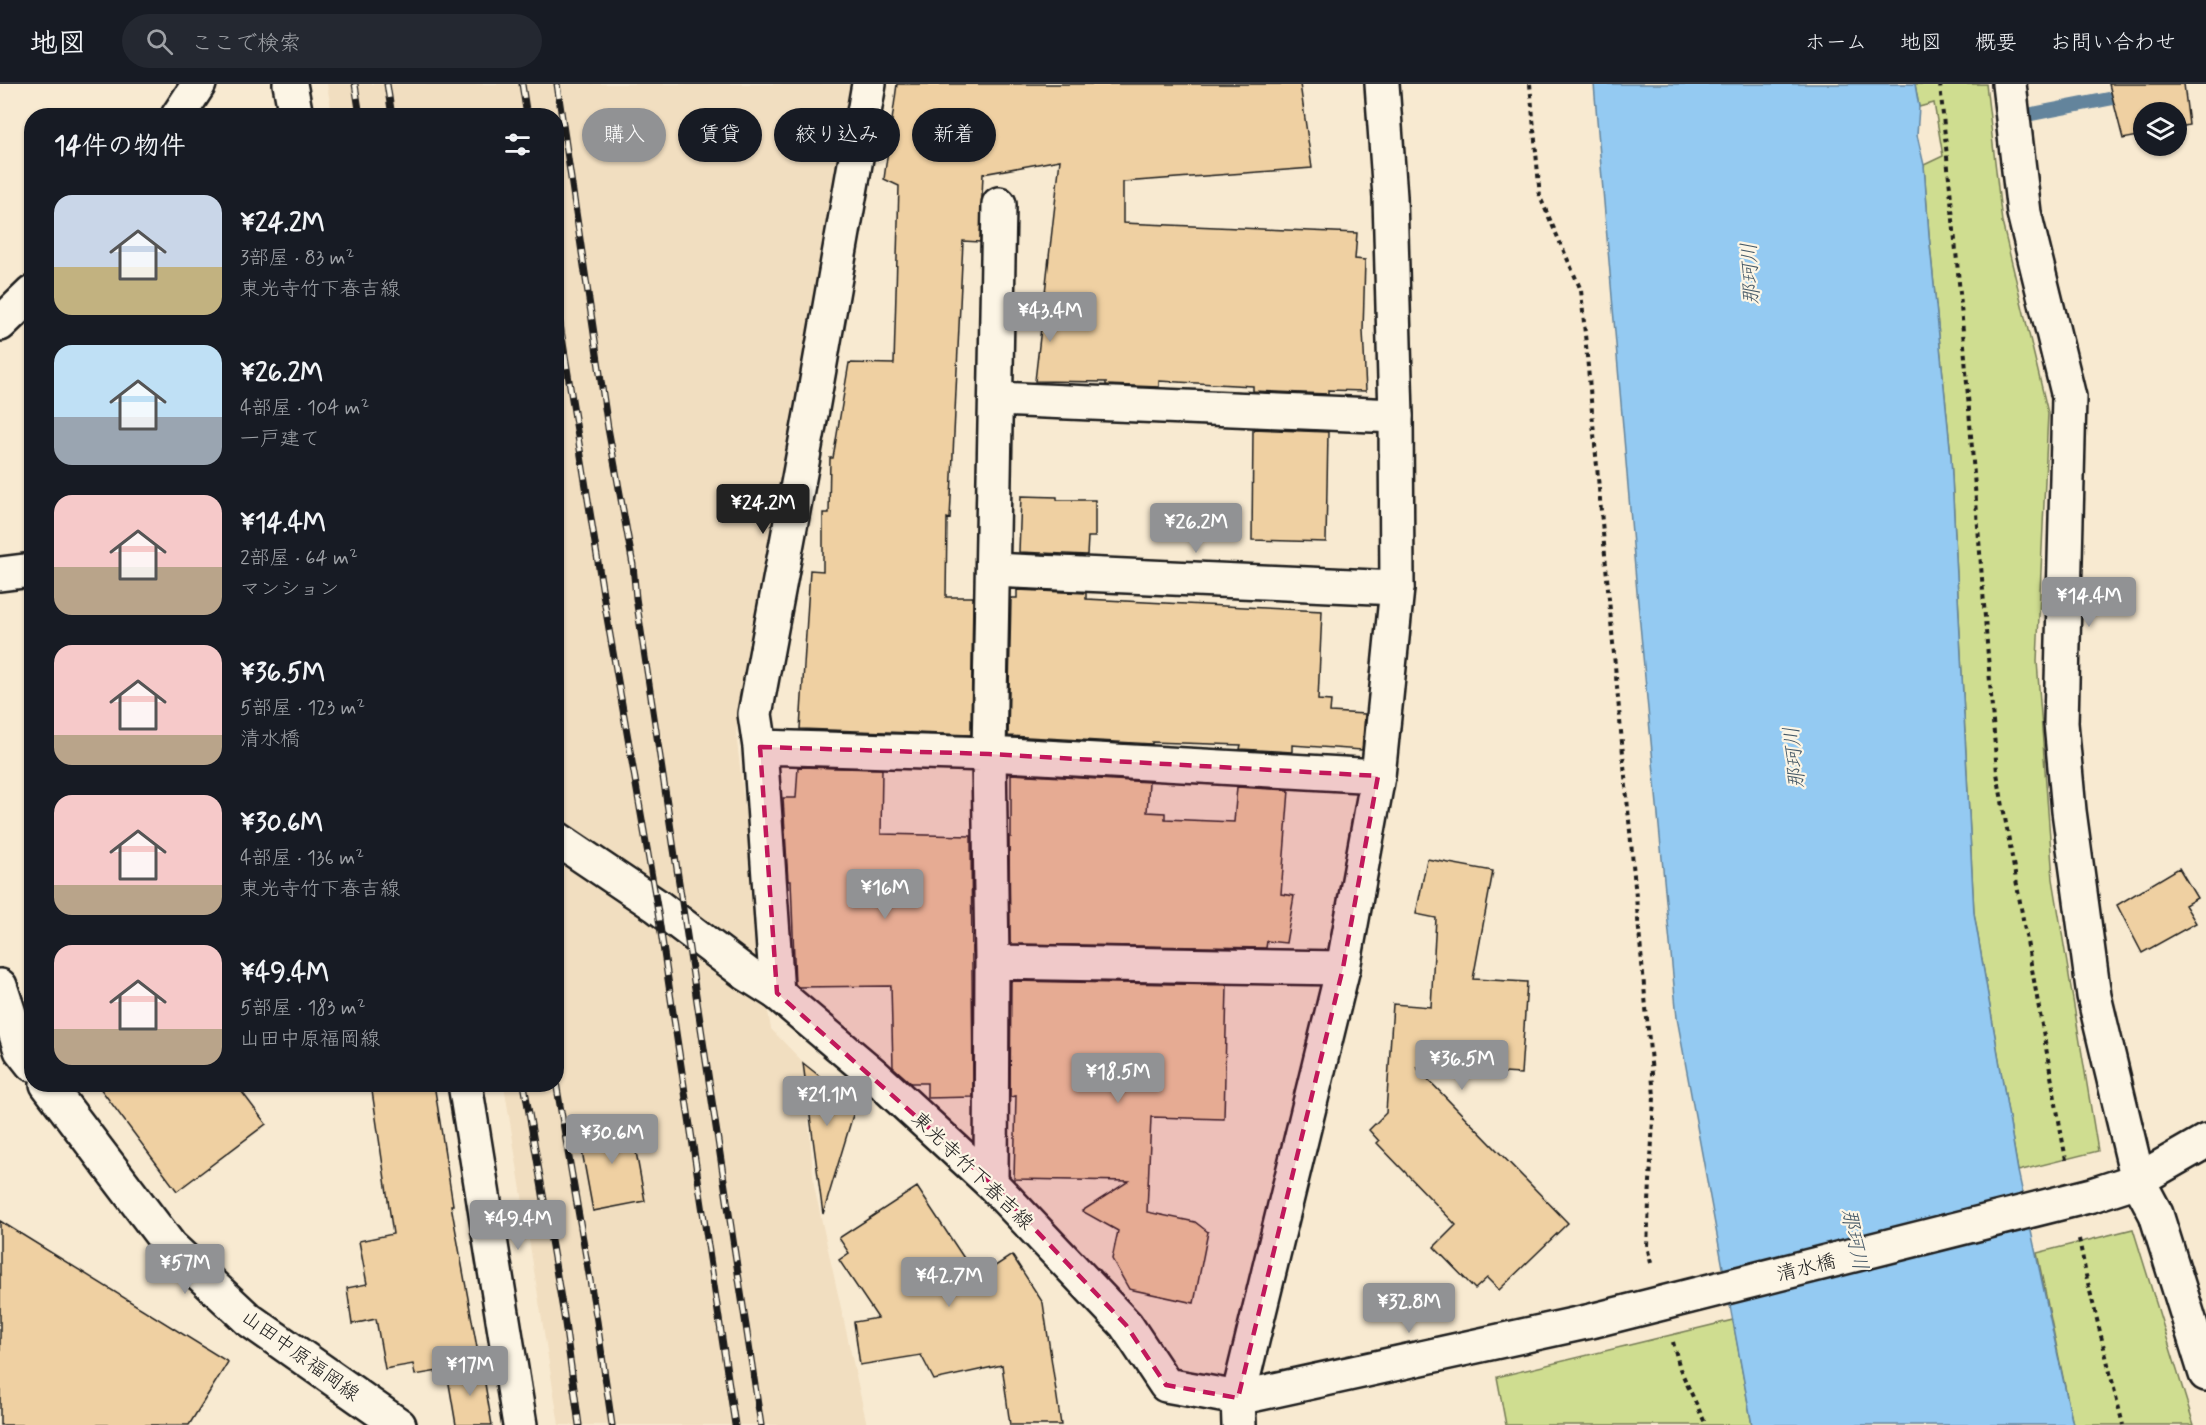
<!DOCTYPE html>
<html lang="ja">
<head>
<meta charset="utf-8">
<style>
	:root { --surface:#171b24; --page:#242831; --text:#f1f3f6; --muted:#9ea1a6; --line:#363941; --accent:#919294 }
	body { margin:0; font-family:Mynerve,"Klee One",sans-serif; background:var(--page); color:var(--text); height:100vh; display:flex; flex-direction:column; font-size:22px; white-space:nowrap }
	* { box-sizing:border-box; margin:0 }
	p { font-size:20px; color:var(--muted) }
	.icon { flex:none; width:33px; height:33px; fill:none; stroke:currentColor; stroke-width:2; stroke-linecap:round; stroke-linejoin:round }
	.map { position:relative; flex:1; overflow:hidden }
	.details { position:absolute; left:24px; top:24px; width:540px; height:984px; display:flex; flex-direction:column; background:var(--surface); border-radius:24px; box-shadow:0 2px 4px #0004 }
	.details>* { flex:none }
	.banner { position:absolute; left:582px; top:24px; width:570px; height:54px; display:flex; gap:12px }
	.controls { position:absolute; left:2133px; top:18px; display:grid; gap:12px }
	.controls a { display:grid; place-items:center; width:54px; height:54px; border-radius:50%; background:var(--surface); box-shadow:0 2px 4px #0004; font-size:30px }
	.price { position:absolute; translate:-50% -51px; padding:0 14px; border-radius:6px; background:var(--accent); color:#fff; font-size:20px; line-height:39px; filter:drop-shadow(0 2px 3px #0008) }
	.price::after { content:''; position:absolute; left:50%; top:36px; width:18px; height:14px; margin-left:-9px; background:inherit; clip-path:polygon(0 0,100% 0,50% 100%) }
	.price.active { background:#222; color:#fff }
	ul { padding:0; list-style:none }
	li { display:flex; align-items:center; gap:18px; height:150px; padding:0 30px }
	li span { display:grid; place-items:center; flex:none; width:168px; height:120px; border-radius:18px; color:#555 }
	li>.icon { margin-inline-start:auto }
	span .icon { width:72px; height:72px; fill:#fffc; stroke-width:1 }
	li b { font-size:26px }
	h2 { display:flex; justify-content:space-between; align-items:center; height:72px; padding:0 30px; font-size:26px }
	.tag { padding:0 21px; border-radius:27px; background:var(--surface); box-shadow:0 2px 4px #0004; font-size:21px; line-height:54px }
	.tag.active { background:var(--accent); color:#fff }
	header { display:flex; align-items:center; gap:36px; box-sizing:border-box; height:84px; padding:0 30px; background:var(--surface); border-bottom:2px solid var(--line) }
	header strong { font-size:28px }
	nav { display:flex; gap:33px; margin-inline-start:auto; font-size:21px }
	.search { width:420px; height:54px; background:var(--page); display:flex; align-items:center; gap:15px; box-sizing:border-box; padding:0 21px; border-radius:33px; color:var(--muted); font-size:22px }
	.map>svg:first-child { display:block }
</style>
</head>
<body>
<header>
<strong>地図</strong>
<div class="search"><svg class="icon" aria-label="search" viewBox="0 0 24 24"><circle cx="10" cy="10" r="6"/><path d="M15 15l6 6"/></svg>ここで検索</div>
<nav><a>ホーム</a><a>地図</a><a>概要</a><a>お問い合わせ</a></nav>
</header>
<div class="map">
<svg width="2206" height="1341" viewBox="0 0 2206 1341">
	<rect width="100%" height="100%" fill="#f8ead1"/>
	<filter id="ink" filterUnits="userSpaceOnUse"><feTurbulence type="fractalNoise" baseFrequency=".0167" numOctaves="2"/><feDisplacementMap in="SourceGraphic" scale="12" xChannelSelector="R" yChannelSelector="G"/><feConvolveMatrix kernelMatrix="1 2 1 2 8 2 1 2 1" color-interpolation-filters="sRGB"/></filter>
	<g filter="url(#ink)">
		<!-- built -->
		<path fill="#f1dec0" d="M 327,0 L 854,0 L 736,649 L 758,837 L 758,869 L 771,945 L 804,979 L 814,1102 L 867,1341 L 559,1341 L 504,1001 L 556,1000 L 556,32 L 332,31 Z"/>
		<!-- green -->
		<path fill="#cfdd90" stroke="#767c56" stroke-width="1.5" d="M 1915,0 L 1986,0 L 2002,138 L 2048,329 L 2037,577 L 2053,795 L 2098,1067 L 2018,1087 L 1974,829 L 1951,373 L 1929,151 L 1924,81 L 1943,72 L 1934,19 L 1919,23 Z
			M 2133,1145 L 2194,1341 L 2073,1341 L 2037,1169 Z
			M 1733,1236 L 1752,1341 L 1506,1341 L 1497,1293 Z"/>
		<!-- water -->
		<path fill="#94caf2" stroke="#64849c" stroke-width="1.5" d="M 1594,0 L 1915,0 L 1919,23 L 1917,51 L 1924,81 L 1929,151 L 1951,373 L 1974,829 L 2018,1087 L 2073,1341 L 1752,1341 L 1677,934 L 1637,508 Z"/>
		<g fill="none" stroke-linecap="round" stroke-linejoin="round">
			<!-- stream -->
			<path stroke="#64849c" stroke-width="14" d="M 2032,30 L 2129,11"/>
		</g>
		<!-- building -->
		<path fill="#efd0a2" stroke="#1c1c1c" stroke-width="1.5" d="M 897,0 L 1300,0 L 1312,84 L 1123,98 L 1123,139 L 1357,149 L 1355,175 L 1365,176 L 1363,247 L 1366,307 L 1328,306 L 1328,310 L 1253,307 L 1253,302 L 1159,297 L 1159,303 L 1106,301 L 1106,298 L 1035,297 L 1060,76 L 983,90 L 980,158 L 963,157 L 950,435 L 947,434 L 946,513 L 973,513 L 971,651 L 800,645 L 810,486 L 823,487 L 823,429 L 829,429 L 830,374 L 833,374 L 849,279 L 894,280 L 899,102 L 884,95 Z
			M 2109,0 L 2184,0 L 2189,41 L 2176,44 L 2176,28 L 2144,28 L 2144,51 L 2123,55 Z
			M 1253,345 L 1328,348 L 1326,458 L 1252,456 Z
			M 1021,412 L 1057,413 L 1057,416 L 1095,416 L 1095,453 L 1088,453 L 1087,471 L 1019,468 Z
			M 1017,506 L 1086,509 L 1086,515 L 1322,527 L 1318,616 L 1331,617 L 1330,628 L 1365,630 L 1362,666 L 1292,661 L 1292,668 L 1240,665 L 1241,661 L 1152,658 L 1152,660 L 1008,652 L 1011,514 L 1017,514 Z
			M 798,683 L 882,685 L 881,750 L 971,752 L 973,1013 L 927,1014 L 927,999 L 911,999 L 893,983 L 891,902 L 798,903 L 795,900 L 791,797 L 788,797 L 783,714 L 796,714 Z
			M 1011,690 L 1149,698 L 1147,728 L 1165,729 L 1165,735 L 1234,738 L 1237,703 L 1289,706 L 1281,810 L 1294,812 L 1286,859 L 1267,857 L 1266,864 L 1010,860 L 1009,753 L 1011,753 Z
			M 1427,775 L 1493,787 L 1473,895 L 1527,898 L 1521,990 L 1417,984 L 1568,1139 L 1499,1206 L 1487,1194 L 1475,1205 L 1434,1163 L 1456,1141 L 1377,1059 L 1379,1057 L 1369,1046 L 1386,1029 L 1393,920 L 1431,923 L 1436,834 L 1416,830 Z
			M 2179,784 L 2197,814 L 2185,821 L 2196,839 L 2142,869 L 2117,821 Z
			M 1011,897 L 1227,901 L 1224,1035 L 1151,1033 L 1147,1128 L 1195,1138 L 1208,1148 L 1194,1219 L 1129,1205 L 1112,1175 L 1118,1147 L 1082,1127 L 1129,1097 L 1014,1095 L 1016,1012 L 1010,1013 Z
			M 803,979 L 856,1021 L 823,1130 Z
			M 97,1000 L 236,1000 L 266,1040 L 177,1107 Z
			M 371,1000 L 434,1000 L 453,1121 L 451,1121 L 480,1280 L 415,1291 L 413,1280 L 385,1285 L 376,1235 L 352,1240 L 347,1204 L 367,1200 L 359,1157 L 393,1150 Z
			M 630,1035 L 645,1117 L 593,1127 L 578,1045 Z
			M 917,1103 L 977,1194 L 1012,1171 L 1043,1219 L 1061,1341 L 1010,1341 L 1002,1281 L 934,1296 L 921,1271 L 860,1281 L 854,1238 L 878,1234 L 839,1176 L 849,1169 L 839,1154 Z
			M 0,1137 L 228,1278 L 189,1341 L 0,1341 Z
			M 482,1282 L 492,1341 L 456,1341 L 447,1288 Z"/>
		<g fill="none" stroke-linecap="round" stroke-linejoin="round">
			<!-- street casing -->
			<g stroke="#1c1c1c" stroke-width="38">
				<path id="street" d="M 290,0 L 296,32
					M 2009,0 L 2024,129 L 2069,313 L 2061,639 L 2069,727 L 2094,912 L 2138,1096 L 2156,1130 L 2206,1290
					M 178,32 L 199,0
					M 0,240 L 32,209
					M 996,315 L 1396,332
					M 993,486 L 1397,504
					M 760,663 L 989,670 L 1378,692
					M 992,878 L 1343,884
					M 777,909 L 760,663 L 755,630 L 812,325 L 869,0
					M 465,1000 L 520,1341
					M 991,1099 L 992,878 L 989,670 L 999,120
					M 2092,1111 L 2138,1096 L 2206,1057
					M 1238,1314 L 1591,1237"/>
			</g>
			<!-- secondary casing -->
			<g stroke="#1c1c1c" stroke-width="38">
				<path id="secondary" d="M 0,490 L 32,486
					M 556,754 L 657,822 L 747,890 L 777,909 L 874,991 L 991,1099 L 1126,1241 L 1166,1301 L 1238,1314
					M 0,902 L 21,966 L 32,980
					M 47,1000 L 170,1162 L 248,1235 L 399,1341
					M 1239,1341 L 1238,1314 L 1343,884 L 1378,692 L 1397,504 L 1396,332 L 1390,113 L 1382,0"/>
			</g>
			<!-- path -->
			<path stroke="#1c1c1c" stroke-width="4" stroke-dasharray="4.5 4.5" stroke-linecap="butt" d="M 1530,0 L 1540,113 L 1581,206 L 1654,1012 L 1647,1162 L 1651,1179
				M 1940,0 L 1960,209 L 1997,689 L 2066,1076
				M 2079,1155 L 2086,1191 L 2123,1341
				M 1673,1258 L 1680,1285 L 1706,1341"/>
			<!-- street -->
			<use href="#street" stroke="#fcf5e5" stroke-width="33"/>
			<!-- secondary -->
			<use href="#secondary" stroke="#fcf5e5" stroke-width="33"/>
			<!-- rail casing -->
			<g stroke="#1c1c1c" stroke-width="7">
				<path id="rail" d="M 355,0 L 360,32
					M 387,0 L 392,32
					M 522,0 L 527,32
					M 557,0 L 608,344 L 633,481 L 636,514 L 761,1341
					M 556,215 L 605,522 L 657,822 L 735,1341
					M 556,998 L 597,1237 L 612,1341
					M 524,1000 L 564,1232 L 579,1341"/>
			</g>
			<!-- rail -->
			<use href="#rail" stroke="#fcf5e5" stroke-width="4.5" stroke-dasharray="14" stroke-linecap="butt"/>
			<!-- street-bridge casing -->
			<g stroke="#1c1c1c" stroke-width="38" stroke-linecap="butt">
				<path id="street-bridge" d="M 1591,1237 L 2092,1111"/>
			</g>
			<!-- street-bridge -->
			<use href="#street-bridge" stroke="#fcf5e5" stroke-width="33"/>
		</g>
	</g>
	<!-- marked area -->
	<path fill="#c2185b" fill-opacity="0.2" stroke="#c2185b" stroke-width="4.5" stroke-dasharray="12 8" stroke-linejoin="round" d="M 760,663 L 989,670 L 1378,692 L 1343,884 L 1238,1314 L 1166,1301 L 1126,1241 L 991,1099 L 777,909 Z"/>
	<g text-anchor="middle" stroke-width="4.5" stroke-linejoin="round" paint-order="stroke">
		<!-- street labels -->
		<g font-size="20" fill="#1c1c1c" stroke="#fcf5e5">
			<text transform="translate(973 1086) rotate(44)" y="7">東光寺竹下春吉線</text>
			<text transform="translate(1806 1183) rotate(-14)" y="7">清水橋</text>
			<text transform="translate(301 1271) rotate(36)" y="7">山田中原福岡線</text>
		</g>
		<!-- water labels -->
		<g font-size="21" font-style="italic" fill="#465967" stroke="#fcf5e5">
			<text transform="translate(1750 190) rotate(-93)" y="7">那珂川</text>
			<text transform="translate(1794 674) rotate(-96)" y="7">那珂川</text>
			<text transform="translate(1855 1155) rotate(78)" y="7">那珂川</text>
		</g>
	</g>
</svg>
<div class="controls">
<a><svg class="icon" aria-label="layers" viewBox="0 0 24 24"><path d="M12 4l9 5-9 5-9-5zM3 14l9 5 9-5"/></svg></a>
</div>
<b class="price" style="left:1050px;top:259px">¥43.4M</b>
<b class="price active" style="left:763px;top:451px">¥24.2M</b>
<b class="price" style="left:1196px;top:470px">¥26.2M</b>
<b class="price" style="left:2089px;top:544px">¥14.4M</b>
<b class="price" style="left:885px;top:836px">¥16M</b>
<b class="price" style="left:1462px;top:1007px">¥36.5M</b>
<b class="price" style="left:1118px;top:1020px">¥18.5M</b>
<b class="price" style="left:827px;top:1043px">¥21.1M</b>
<b class="price" style="left:612px;top:1081px">¥30.6M</b>
<b class="price" style="left:518px;top:1167px">¥49.4M</b>
<b class="price" style="left:185px;top:1211px">¥57M</b>
<b class="price" style="left:949px;top:1224px">¥42.7M</b>
<b class="price" style="left:1409px;top:1250px">¥32.8M</b>
<b class="price" style="left:470px;top:1313px">¥17M</b>
<div class="banner">
<a class="tag active">購入</a>
<a class="tag">賃貸</a>
<a class="tag">絞り込み</a>
<a class="tag">新着</a>
</div>
<section class="details">
<h2>14件の物件<svg class="icon" aria-label="filters" viewBox="0 0 24 24"><path d="M4 7h16M4 17h16"/><circle cx="9" cy="7" r="2"/><circle cx="15" cy="17" r="2"/></svg></h2>
<ul>
<li><span style="background:linear-gradient(#c9d6e8 60%,#c2b280 0)"><svg class="icon" aria-label="home" viewBox="0 0 24 24"><path d="M3 11l9-7 9 7M6 9v11h12V9"/></svg></span><div><b>¥24.2M</b><p>3部屋 · 83 m²</p><p>東光寺竹下春吉線</p></div></li>
<li><span style="background:linear-gradient(#bfe0f5 60%,#9aa5b1 0)"><svg class="icon" aria-label="home" viewBox="0 0 24 24"><path d="M3 11l9-7 9 7M6 9v11h12V9"/></svg></span><div><b>¥26.2M</b><p>4部屋 · 104 m²</p><p>一戸建て</p></div></li>
<li><span style="background:linear-gradient(#f6c9c9 60%,#b9a48a 0)"><svg class="icon" aria-label="home" viewBox="0 0 24 24"><path d="M3 11l9-7 9 7M6 9v11h12V9"/></svg></span><div><b>¥14.4M</b><p>2部屋 · 64 m²</p><p>マンション</p></div></li>
<li><span style="background:linear-gradient(#f6c9c9 75%,#b9a48a 0)"><svg class="icon" aria-label="home" viewBox="0 0 24 24"><path d="M3 11l9-7 9 7M6 9v11h12V9"/></svg></span><div><b>¥36.5M</b><p>5部屋 · 123 m²</p><p>清水橋</p></div></li>
<li><span style="background:linear-gradient(#f6c9c9 75%,#b9a48a 0)"><svg class="icon" aria-label="home" viewBox="0 0 24 24"><path d="M3 11l9-7 9 7M6 9v11h12V9"/></svg></span><div><b>¥30.6M</b><p>4部屋 · 136 m²</p><p>東光寺竹下春吉線</p></div></li>
<li><span style="background:linear-gradient(#f6c9c9 70%,#b9a48a 0)"><svg class="icon" aria-label="home" viewBox="0 0 24 24"><path d="M3 11l9-7 9 7M6 9v11h12V9"/></svg></span><div><b>¥49.4M</b><p>5部屋 · 183 m²</p><p>山田中原福岡線</p></div></li>
</ul>
</section>
</div>
</body>
</html>
